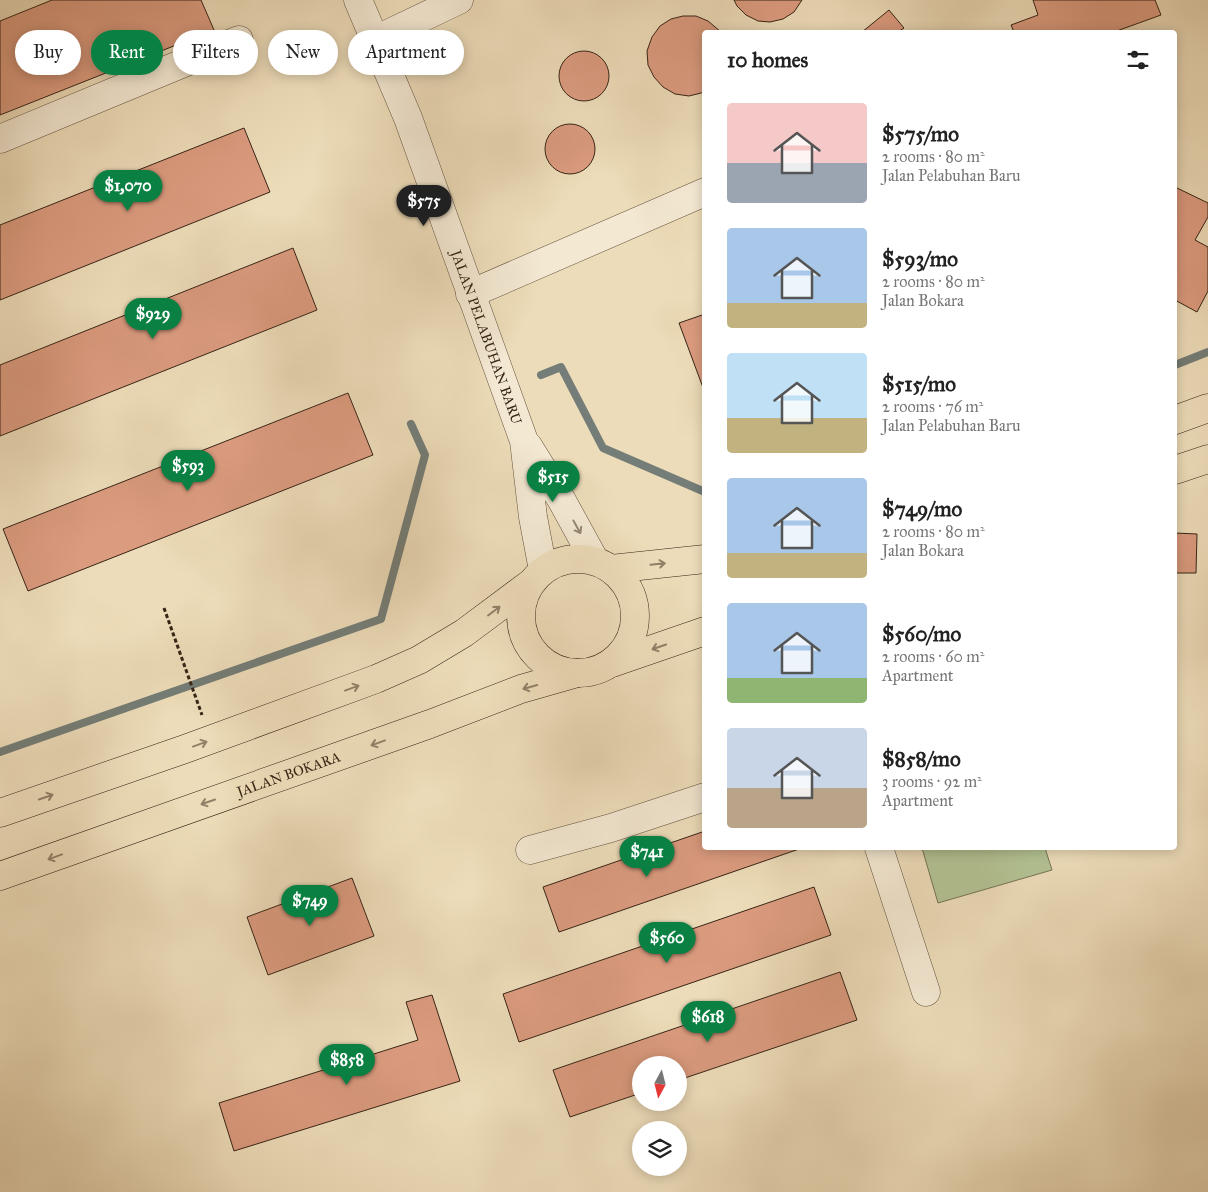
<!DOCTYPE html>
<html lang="en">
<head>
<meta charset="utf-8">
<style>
	:root { --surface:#fff; --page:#f2f2f2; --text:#222; --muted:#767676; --accent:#0b8043 }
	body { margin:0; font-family:"IM FELL Great Primer",serif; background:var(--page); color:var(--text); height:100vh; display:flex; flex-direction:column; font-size:19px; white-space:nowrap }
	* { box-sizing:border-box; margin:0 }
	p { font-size:16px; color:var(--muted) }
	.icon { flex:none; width:28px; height:28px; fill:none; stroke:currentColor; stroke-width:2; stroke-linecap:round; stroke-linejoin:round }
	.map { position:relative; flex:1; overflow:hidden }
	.sheet { position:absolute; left:702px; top:30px; width:475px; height:820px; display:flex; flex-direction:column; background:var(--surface); border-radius:5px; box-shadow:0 2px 12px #0003 }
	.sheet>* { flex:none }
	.banner { position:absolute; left:15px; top:30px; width:475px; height:45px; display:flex; gap:10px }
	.needle { width:32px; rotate:187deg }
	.tools { position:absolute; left:632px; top:1056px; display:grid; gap:10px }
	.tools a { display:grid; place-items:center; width:55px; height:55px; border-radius:50%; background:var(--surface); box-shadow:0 2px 12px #0003; font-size:25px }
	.price { position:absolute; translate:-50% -42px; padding:0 11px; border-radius:18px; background:var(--accent); color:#fff; font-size:16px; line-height:32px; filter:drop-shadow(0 1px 2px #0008) }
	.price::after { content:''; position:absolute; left:50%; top:30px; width:15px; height:11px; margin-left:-8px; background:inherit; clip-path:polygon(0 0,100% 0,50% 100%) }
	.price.on { background:#222; color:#fff }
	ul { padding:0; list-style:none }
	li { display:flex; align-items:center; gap:15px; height:125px; padding:0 25px }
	li span { display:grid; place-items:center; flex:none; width:140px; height:100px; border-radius:5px; color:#555 }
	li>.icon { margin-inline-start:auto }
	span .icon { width:60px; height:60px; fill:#fffc; stroke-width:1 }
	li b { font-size:21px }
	h2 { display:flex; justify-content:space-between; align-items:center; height:60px; padding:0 25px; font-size:21px }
	.tag { padding:0 18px; border-radius:22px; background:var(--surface); box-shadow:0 2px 12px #0003; font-size:18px; line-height:45px }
	.tag.on { background:var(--accent); color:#fff }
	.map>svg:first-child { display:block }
</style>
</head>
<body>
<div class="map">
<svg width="1208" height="1192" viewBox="0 0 1208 1192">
	<rect width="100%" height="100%" fill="#eddcb9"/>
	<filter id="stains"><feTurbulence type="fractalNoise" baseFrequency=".004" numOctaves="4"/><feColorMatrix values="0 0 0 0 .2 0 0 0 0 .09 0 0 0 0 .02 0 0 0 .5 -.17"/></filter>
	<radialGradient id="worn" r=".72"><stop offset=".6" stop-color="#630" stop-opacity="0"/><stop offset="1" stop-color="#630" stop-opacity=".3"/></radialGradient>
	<!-- green -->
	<path fill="#b3c293" stroke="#757354" d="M 922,848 L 1045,848 L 1052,870 L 938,903 Z"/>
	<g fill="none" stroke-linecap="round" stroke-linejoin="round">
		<!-- stream -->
		<path stroke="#747d77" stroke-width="8" d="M 1175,365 L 1208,352
			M 541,375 L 561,367 L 603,448 L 705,492
			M 0,752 L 381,619 L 425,455 L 411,424"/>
	</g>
	<!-- building -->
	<path fill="#db9b7f" stroke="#372416" d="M 52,0 L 201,0 L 214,30 L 0,115 L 0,21 Z
		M 734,0 L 802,0 L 794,12 L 783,19 L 770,22 L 758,21 L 746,15 L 737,6 Z
		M 1033,0 L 1155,0 L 1161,15 L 1114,32 L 1014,32 L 1011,25 L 1038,15 Z
		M 889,10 L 904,28 L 898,32 L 862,32 Z
		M 683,16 L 696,16 L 708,21 L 721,32 L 705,32 L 705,92 L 689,96 L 675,94 L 663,87 L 654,77 L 648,65 L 647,51 L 652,37 L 660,26 L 671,19 Z
		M559 76a25 25 0 1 1 50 0a25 25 0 1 1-50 0Z
		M545 149a25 25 0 1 1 50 0a25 25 0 1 1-50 0Z
		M 244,128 L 270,192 L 0,300 L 0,225 Z
		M 1175,187 L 1208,203 L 1208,217 L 1195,240 L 1208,247 L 1208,291 L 1197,312 L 1175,300 Z
		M 293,248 L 317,310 L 0,436 L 0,365 Z
		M 705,314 L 705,393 L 679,323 Z
		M 348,393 L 373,455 L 28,591 L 3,529 Z
		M 1175,533 L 1197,534 L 1196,573 L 1175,573 Z
		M 705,831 L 705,848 L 802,848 L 559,932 L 543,887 Z
		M 352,878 L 374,936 L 268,975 L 247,917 Z
		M 814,887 L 831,935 L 519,1042 L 503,994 Z
		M 840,972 L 857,1020 L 679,1080 L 679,1065 L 641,1065 L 641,1093 L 570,1117 L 553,1070 Z
		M 432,995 L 460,1081 L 234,1151 L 219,1103 L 418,1040 L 406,1002 Z"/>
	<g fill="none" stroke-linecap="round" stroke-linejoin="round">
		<!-- minor casing -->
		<g stroke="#64523f" stroke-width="29">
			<g id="minor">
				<path id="s1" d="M 358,0 L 408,118 L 524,441 L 533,517 L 543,570"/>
				<path d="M 375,40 L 459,0"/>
				<path d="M 0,139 L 239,40"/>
				<path d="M 470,294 L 705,192"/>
				<path d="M 528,446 L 561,499 L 595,561"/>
				<path d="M 879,848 L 926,992"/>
				<path d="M 530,850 L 611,828 L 705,797"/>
			</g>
		</g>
		<!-- major casing -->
		<g stroke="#372416" stroke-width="29">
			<g id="major">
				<path d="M 1175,420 L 1208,408"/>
				<path d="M 1175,470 L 1208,459"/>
				<circle cx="578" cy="616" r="57"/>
				<path d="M 611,569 L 705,559"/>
				<path d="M 612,663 L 705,631"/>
				<path d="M 0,813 L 185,749 L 376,679 L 419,660 L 464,633 L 531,583"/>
				<path id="s2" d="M 0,876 L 430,724 L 521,689 L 577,673"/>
			</g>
		</g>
		<!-- path -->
		<path stroke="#372416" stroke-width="3" stroke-dasharray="4 2.5" stroke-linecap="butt" d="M 164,608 L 202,715"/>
		<!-- minor -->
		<use href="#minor" stroke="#f3e8d2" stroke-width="28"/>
		<!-- major -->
		<use href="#major" stroke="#eddcb9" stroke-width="28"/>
	</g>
	<!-- one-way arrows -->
	<defs><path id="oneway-shaft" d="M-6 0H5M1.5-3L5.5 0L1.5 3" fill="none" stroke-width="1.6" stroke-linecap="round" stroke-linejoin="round" transform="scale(1.25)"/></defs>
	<use stroke="#958674" href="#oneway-shaft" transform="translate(577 527) rotate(61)"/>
	<g stroke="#928068">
		<use href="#oneway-shaft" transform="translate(658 564) rotate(-6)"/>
		<use href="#oneway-shaft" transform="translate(494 611) rotate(-37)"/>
		<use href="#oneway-shaft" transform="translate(659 647) rotate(161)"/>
		<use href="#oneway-shaft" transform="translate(530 687) rotate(164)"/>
		<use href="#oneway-shaft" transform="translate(352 688) rotate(-20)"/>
		<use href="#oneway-shaft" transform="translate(378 743) rotate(160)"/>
		<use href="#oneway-shaft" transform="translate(200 744) rotate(-20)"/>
		<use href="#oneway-shaft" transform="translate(46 797) rotate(-19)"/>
		<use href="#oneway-shaft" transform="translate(208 802) rotate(161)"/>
		<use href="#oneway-shaft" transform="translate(55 857) rotate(160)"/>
	</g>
	<g text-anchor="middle" stroke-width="4.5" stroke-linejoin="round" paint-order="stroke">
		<!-- street labels -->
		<g font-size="14" fill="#372416" stroke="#f3e8d2">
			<text dy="5" stroke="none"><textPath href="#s1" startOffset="361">JALAN PELABUHAN BARU</textPath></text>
			<text dy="5" stroke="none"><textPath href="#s2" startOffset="306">JALAN BOKARA</textPath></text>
		</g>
	</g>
	<rect width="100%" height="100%" filter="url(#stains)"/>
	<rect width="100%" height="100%" fill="url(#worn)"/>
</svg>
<div class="tools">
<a><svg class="needle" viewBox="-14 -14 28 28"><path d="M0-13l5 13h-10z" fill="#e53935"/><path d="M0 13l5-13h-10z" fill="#767676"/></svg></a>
<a><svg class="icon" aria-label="layers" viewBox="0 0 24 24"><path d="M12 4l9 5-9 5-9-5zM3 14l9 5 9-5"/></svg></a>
</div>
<b class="price" style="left:128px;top:212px">$1,070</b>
<b class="price on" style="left:424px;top:227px">$575</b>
<b class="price" style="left:153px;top:340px">$929</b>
<b class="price" style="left:188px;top:492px">$593</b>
<b class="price" style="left:553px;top:503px">$515</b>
<b class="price" style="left:647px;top:878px">$741</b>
<b class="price" style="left:310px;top:927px">$749</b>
<b class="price" style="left:667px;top:964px">$560</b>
<b class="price" style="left:708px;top:1043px">$618</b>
<b class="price" style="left:347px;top:1086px">$858</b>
<div class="banner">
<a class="tag">Buy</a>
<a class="tag on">Rent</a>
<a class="tag">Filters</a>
<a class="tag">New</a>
<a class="tag">Apartment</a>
</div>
<section class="sheet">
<h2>10 homes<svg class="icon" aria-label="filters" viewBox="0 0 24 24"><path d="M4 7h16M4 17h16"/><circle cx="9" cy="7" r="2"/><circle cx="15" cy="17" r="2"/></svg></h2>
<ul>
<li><span style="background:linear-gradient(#f6c9c9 60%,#9aa5b1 0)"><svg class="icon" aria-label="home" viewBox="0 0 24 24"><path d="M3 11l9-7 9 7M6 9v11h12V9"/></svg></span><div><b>$575/mo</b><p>2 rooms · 80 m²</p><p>Jalan Pelabuhan Baru</p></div></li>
<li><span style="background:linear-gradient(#a9c7e8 75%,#c2b280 0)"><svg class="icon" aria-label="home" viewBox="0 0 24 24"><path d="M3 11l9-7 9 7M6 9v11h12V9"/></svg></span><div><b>$593/mo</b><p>2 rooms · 80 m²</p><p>Jalan Bokara</p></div></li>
<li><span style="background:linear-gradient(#bfe0f5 65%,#c2b280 0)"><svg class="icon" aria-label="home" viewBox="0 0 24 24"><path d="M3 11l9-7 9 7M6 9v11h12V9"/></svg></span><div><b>$515/mo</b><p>2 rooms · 76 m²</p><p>Jalan Pelabuhan Baru</p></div></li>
<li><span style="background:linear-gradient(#a9c7e8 75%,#c2b280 0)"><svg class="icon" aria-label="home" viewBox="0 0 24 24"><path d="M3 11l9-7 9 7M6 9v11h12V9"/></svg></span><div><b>$749/mo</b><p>2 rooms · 80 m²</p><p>Jalan Bokara</p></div></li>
<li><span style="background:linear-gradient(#a9c7e8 75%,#8fb573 0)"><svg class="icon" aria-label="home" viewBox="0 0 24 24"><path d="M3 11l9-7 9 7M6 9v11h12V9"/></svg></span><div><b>$560/mo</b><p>2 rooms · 60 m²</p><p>Apartment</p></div></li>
<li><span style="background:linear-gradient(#c9d6e8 60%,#b9a48a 0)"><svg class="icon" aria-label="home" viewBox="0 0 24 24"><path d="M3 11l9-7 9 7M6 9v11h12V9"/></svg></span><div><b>$858/mo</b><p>3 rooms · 92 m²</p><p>Apartment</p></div></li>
</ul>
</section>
</div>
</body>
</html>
